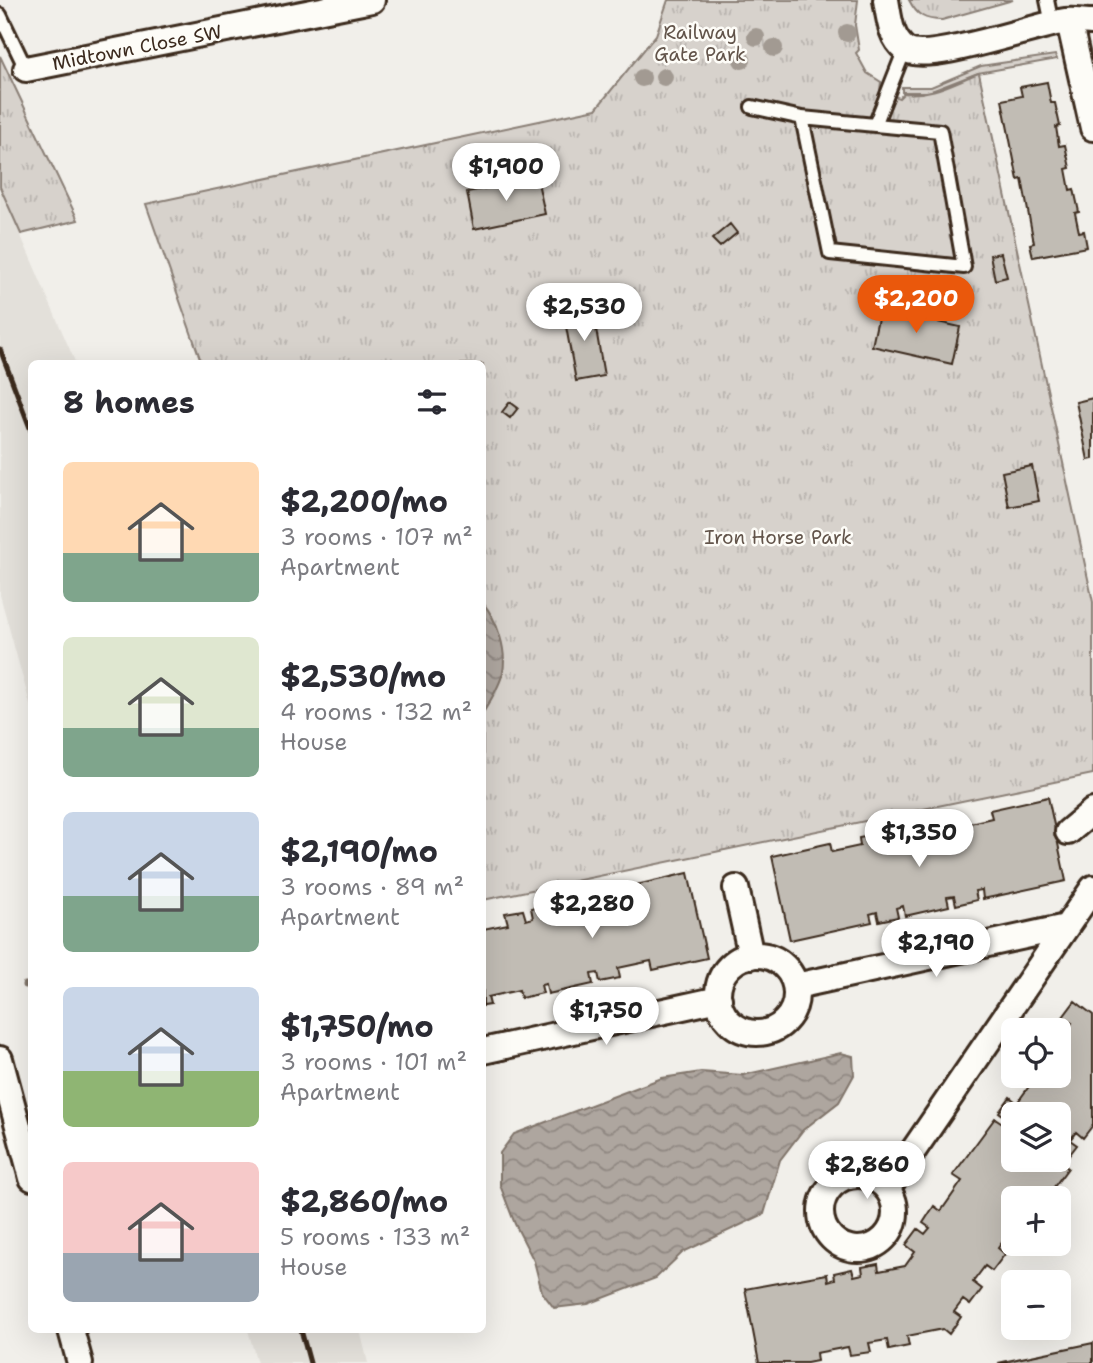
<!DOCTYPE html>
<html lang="en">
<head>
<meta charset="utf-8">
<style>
	:root { --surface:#fff; --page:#f7f7f7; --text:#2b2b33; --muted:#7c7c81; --accent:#ea580c }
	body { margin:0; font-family:"Shantell Sans",sans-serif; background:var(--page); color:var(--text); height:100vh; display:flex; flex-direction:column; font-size:26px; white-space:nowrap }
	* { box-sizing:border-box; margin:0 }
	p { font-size:23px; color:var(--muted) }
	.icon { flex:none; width:38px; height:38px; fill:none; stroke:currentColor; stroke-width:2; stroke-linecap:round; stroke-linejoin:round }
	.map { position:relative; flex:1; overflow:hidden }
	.drawer { position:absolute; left:28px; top:360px; width:458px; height:973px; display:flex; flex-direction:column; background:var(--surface); border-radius:10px; box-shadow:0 7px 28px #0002 }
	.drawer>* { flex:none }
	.fabs { position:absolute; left:1001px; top:1018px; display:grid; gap:14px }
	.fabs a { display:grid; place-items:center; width:70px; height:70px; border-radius:10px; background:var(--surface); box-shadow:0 7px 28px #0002; font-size:35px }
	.price { position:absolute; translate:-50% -60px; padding:0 16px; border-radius:24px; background:#fff; color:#222; font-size:23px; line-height:46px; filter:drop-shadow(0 2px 4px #0008) }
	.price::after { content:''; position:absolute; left:50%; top:42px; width:21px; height:16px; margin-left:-10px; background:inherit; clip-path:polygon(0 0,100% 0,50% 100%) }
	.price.active { background:var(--accent); color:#fff }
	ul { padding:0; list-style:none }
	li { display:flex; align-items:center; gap:21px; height:175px; padding:0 35px }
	li span { display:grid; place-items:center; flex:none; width:196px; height:140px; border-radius:10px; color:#555 }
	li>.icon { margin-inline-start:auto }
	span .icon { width:84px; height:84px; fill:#fffc; stroke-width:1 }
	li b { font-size:30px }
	h2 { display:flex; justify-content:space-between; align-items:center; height:84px; padding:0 35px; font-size:30px }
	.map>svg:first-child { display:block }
</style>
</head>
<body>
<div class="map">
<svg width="1093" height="1363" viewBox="0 0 1093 1363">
	<defs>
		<pattern id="park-tufts" width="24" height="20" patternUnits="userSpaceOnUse" patternTransform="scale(1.75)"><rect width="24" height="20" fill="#d7d2cc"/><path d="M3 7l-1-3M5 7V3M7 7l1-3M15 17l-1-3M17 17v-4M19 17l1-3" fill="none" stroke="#b9b4af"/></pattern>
		<pattern id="water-waves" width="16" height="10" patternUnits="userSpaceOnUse" patternTransform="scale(1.75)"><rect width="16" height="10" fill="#aea69f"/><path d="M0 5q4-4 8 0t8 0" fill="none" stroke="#8f8781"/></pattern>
	</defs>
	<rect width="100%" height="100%" fill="#f1efea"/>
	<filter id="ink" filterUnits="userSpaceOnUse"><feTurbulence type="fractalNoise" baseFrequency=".0143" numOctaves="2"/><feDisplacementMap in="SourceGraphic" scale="14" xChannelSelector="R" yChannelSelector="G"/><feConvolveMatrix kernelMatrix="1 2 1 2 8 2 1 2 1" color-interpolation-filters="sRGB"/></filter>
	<g filter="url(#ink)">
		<!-- built -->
		<path fill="#e3e0da" d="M 0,187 L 76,364 L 32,364 L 31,708 L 0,595 Z
			M 248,1330 L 360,1330 L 368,1363 L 257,1363 Z"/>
		<!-- green -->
		<path fill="#d7d2cc" stroke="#897e75" stroke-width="2" d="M 1055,55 L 1057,59 L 978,73 L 929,92 L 902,92 L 902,87 L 931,87 L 981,66 Z"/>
		<!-- park -->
		<path fill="url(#park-tufts)" stroke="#897e75" stroke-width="2" d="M 668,0 L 858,0 L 855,25 L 859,50 L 856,53 L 867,73 L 881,82 L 880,90 L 899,98 L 904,93 C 933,96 952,83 979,73 L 1093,602 L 1093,774 L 483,900 L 483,364 L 202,364 L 146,204 L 596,109 L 656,35 Z
			M 909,0 L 1013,0 L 942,20 C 925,20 917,16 909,0 Z
			M 0,56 L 78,220 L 21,234 L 0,187 Z"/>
		<!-- water -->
		<path fill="url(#water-waves)" stroke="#80746b" stroke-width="2" d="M 483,603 C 497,620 507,649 503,672 C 500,686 490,701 483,713 Z
			M 841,1053 L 853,1056 L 854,1075 L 839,1102 L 803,1130 L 780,1160 L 764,1214 L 683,1252 L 656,1278 L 588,1304 L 554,1308 L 542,1292 L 534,1261 L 515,1224 L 500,1185 L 500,1153 L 514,1134 L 662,1078 L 701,1072 L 743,1075 Z"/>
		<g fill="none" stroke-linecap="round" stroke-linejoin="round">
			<!-- stream -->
			<path stroke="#80746b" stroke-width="7" d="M 25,985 L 32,985"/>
		</g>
		<!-- building -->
		<path fill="#c1bcb4" stroke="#3b2a1e" stroke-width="2" d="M 1047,82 L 1051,103 L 1055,103 L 1060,126 L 1056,127 L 1059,146 L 1065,145 L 1070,168 L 1066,169 L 1070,190 L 1074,189 L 1079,212 L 1075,213 L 1079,232 L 1084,231 L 1087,247 L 1033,257 L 1030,244 L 1034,243 L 1022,179 L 1018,180 L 1002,100 L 1022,96 L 1020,87 Z
			M 537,178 L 545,214 L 474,229 L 467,192 Z
			M 730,224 L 737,233 L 720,247 L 712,239 Z
			M 1001,253 L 1007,277 L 995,280 L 990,255 Z
			M 592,305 L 604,376 L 576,381 L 563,310 Z
			M 902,307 L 940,315 L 938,322 L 960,327 L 952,364 L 872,346 L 880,309 L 900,313 Z
			M 1093,398 L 1093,459 L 1088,460 L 1076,402 Z
			M 510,402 L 518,408 L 510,418 L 502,412 Z
			M 1032,466 L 1039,501 L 1009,507 L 1002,472 Z
			M 1048,797 L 1066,881 L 983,899 L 982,890 L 975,891 L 977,900 L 956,905 L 954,896 L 947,897 L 949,906 L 905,916 L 903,906 L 896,908 L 898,917 L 879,921 L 877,912 L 870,914 L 872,922 L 790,940 L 772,856 L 830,843 L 832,852 L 860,846 L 859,838 L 881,834 L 883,842 L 887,841 L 885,833 L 898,830 L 896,822 L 932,814 L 935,831 L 940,830 L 938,821 L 959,816 L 961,825 L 992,818 L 990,810 Z
			M 688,873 L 707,958 L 653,970 L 651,961 L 618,968 L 620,978 L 600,982 L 598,973 L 591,974 L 593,984 L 548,994 L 546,984 L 541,985 L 543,993 L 521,998 L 519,990 L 488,997 L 490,1005 L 483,1006 L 483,929 L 508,924 L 505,913 L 523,910 L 526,920 L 533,918 L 531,908 L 576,898 L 578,908 L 586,906 L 584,896 L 602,892 L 604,902 L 638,895 L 636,885 Z
			M 1075,1001 L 1093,1015 L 1093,1125 L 1083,1138 L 1076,1132 L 1070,1140 L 1077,1145 L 1067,1158 L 1062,1154 L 1059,1158 L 1059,1115 L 1013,1115 L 1013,1160 L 1057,1160 L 1068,1168 L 1045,1199 L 1013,1199 L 1013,1227 L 998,1248 L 1005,1254 L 992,1271 L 985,1266 L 973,1282 L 982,1289 L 970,1305 L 963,1300 L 954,1312 L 961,1317 L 949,1334 L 943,1329 L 907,1336 L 909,1346 L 889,1350 L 887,1340 L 869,1343 L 871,1352 L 850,1355 L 848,1347 L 816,1353 L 817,1361 L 807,1363 L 759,1363 L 745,1289 L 827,1274 L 828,1281 L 835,1279 L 834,1273 L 852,1269 L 854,1276 L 863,1274 L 862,1267 L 878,1264 L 879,1271 L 905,1266 L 915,1252 L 906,1245 L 918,1229 L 925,1234 L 930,1228 L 923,1223 L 934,1206 L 941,1211 L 962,1181 L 953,1175 L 995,1118 L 1004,1124 L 1008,1119 L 999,1112 L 1010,1097 L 1017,1103 L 1030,1085 L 1022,1079 L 1024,1076 L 1059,1076 L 1059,1033 L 1063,1036 L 1072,1023 L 1063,1017 Z
			M 1093,1343 L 1093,1363 L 998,1363 Z"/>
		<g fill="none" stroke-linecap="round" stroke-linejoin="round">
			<!-- service casing -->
			<g stroke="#3b2a1e" stroke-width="18">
				<path id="service" d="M 1047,0 L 1052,24
					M 0,15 L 26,69
					M 752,107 L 802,118 L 875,125 L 905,49
					M 802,118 L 830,253 L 964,267 L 940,131 L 875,125"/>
			</g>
			<!-- minor casing -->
			<g stroke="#3b2a1e" stroke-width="30">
				<path id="minor" d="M 886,0 C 889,16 890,38 905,49 C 926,65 1035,25 1066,21 C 1075,20 1084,22 1093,22
					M 1069,21 L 1093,128
					M 26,69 L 372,0
					M 1068,832 L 1093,811
					M 736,888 L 751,956
					M718 994a39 39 0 1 1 78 0a39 39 0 1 1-78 0Z
					M 796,986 L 1066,927
					M 483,1051 L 719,999
					M 0,1059 L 32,1178
					M821 1212a37 37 0 1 1 74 0a37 37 0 1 1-74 0Z
					M 887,1189 L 1093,888
					M 71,1330 L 80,1363"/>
			</g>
			<!-- service -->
			<use href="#service" stroke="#fdfcf7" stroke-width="12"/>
			<!-- minor -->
			<use href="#minor" stroke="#fdfcf7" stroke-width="24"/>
			<!-- rail -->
			<path stroke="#3b2a1e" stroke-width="5" d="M 0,349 L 32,433
				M 301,1330 L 310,1363"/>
		</g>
		<!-- trees -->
		<g fill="#a29a92">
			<circle cx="847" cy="33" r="9"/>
			<circle cx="756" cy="37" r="9"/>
			<circle cx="774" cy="48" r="9"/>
			<circle cx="742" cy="60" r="9"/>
			<circle cx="664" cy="77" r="9"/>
			<circle cx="642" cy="78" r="9"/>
		</g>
	</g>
	<g text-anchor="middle" stroke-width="5" stroke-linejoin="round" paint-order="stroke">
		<!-- park labels -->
		<g font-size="19" fill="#62544a" stroke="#fdfcf7">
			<text x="700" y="39">Railway<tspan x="700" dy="22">Gate Park</tspan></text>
			<text x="778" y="544">Iron Horse Park</text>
		</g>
		<!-- street labels -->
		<g font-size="19" fill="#3b2a1e" stroke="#fdfcf7">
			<text transform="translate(137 47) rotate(-11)" y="7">Midtown Close SW</text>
		</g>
	</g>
</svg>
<div class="fabs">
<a><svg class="icon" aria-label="locate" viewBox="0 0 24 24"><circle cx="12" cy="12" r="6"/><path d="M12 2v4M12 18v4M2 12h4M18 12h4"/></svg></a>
<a><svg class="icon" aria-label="layers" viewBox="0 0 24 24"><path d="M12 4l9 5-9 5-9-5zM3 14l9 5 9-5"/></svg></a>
<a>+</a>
<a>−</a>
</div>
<b class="price" style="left:506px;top:203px">$1,900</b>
<b class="price active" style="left:916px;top:335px">$2,200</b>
<b class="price" style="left:584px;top:343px">$2,530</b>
<b class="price" style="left:919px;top:869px">$1,350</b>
<b class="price" style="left:592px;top:940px">$2,280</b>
<b class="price" style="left:936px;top:979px">$2,190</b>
<b class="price" style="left:606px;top:1047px">$1,750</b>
<b class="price" style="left:867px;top:1201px">$2,860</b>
<section class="drawer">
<h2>8 homes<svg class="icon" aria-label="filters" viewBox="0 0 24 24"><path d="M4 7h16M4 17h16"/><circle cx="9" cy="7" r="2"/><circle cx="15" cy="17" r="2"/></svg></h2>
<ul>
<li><span style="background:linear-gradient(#ffd9b3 65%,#7fa58c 0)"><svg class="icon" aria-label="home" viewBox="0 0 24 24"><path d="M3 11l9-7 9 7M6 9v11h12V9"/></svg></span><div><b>$2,200/mo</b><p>3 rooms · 107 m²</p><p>Apartment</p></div></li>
<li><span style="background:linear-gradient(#dfe7d0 65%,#7fa58c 0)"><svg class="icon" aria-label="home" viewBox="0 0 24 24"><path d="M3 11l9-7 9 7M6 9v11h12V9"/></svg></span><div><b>$2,530/mo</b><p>4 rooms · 132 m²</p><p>House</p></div></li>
<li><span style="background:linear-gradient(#c9d6e8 60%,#7fa58c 0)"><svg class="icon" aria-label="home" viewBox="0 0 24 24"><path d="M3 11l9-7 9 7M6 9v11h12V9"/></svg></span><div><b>$2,190/mo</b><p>3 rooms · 89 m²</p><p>Apartment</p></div></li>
<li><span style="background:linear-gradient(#c9d6e8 60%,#8fb573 0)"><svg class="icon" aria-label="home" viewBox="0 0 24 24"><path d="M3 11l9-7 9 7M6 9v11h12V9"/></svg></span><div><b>$1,750/mo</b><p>3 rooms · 101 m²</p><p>Apartment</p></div></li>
<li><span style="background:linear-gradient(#f6c9c9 65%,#9aa5b1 0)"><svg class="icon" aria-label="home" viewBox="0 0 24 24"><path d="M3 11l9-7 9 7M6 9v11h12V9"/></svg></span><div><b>$2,860/mo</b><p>5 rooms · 133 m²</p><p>House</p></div></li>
</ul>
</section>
</div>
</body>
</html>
